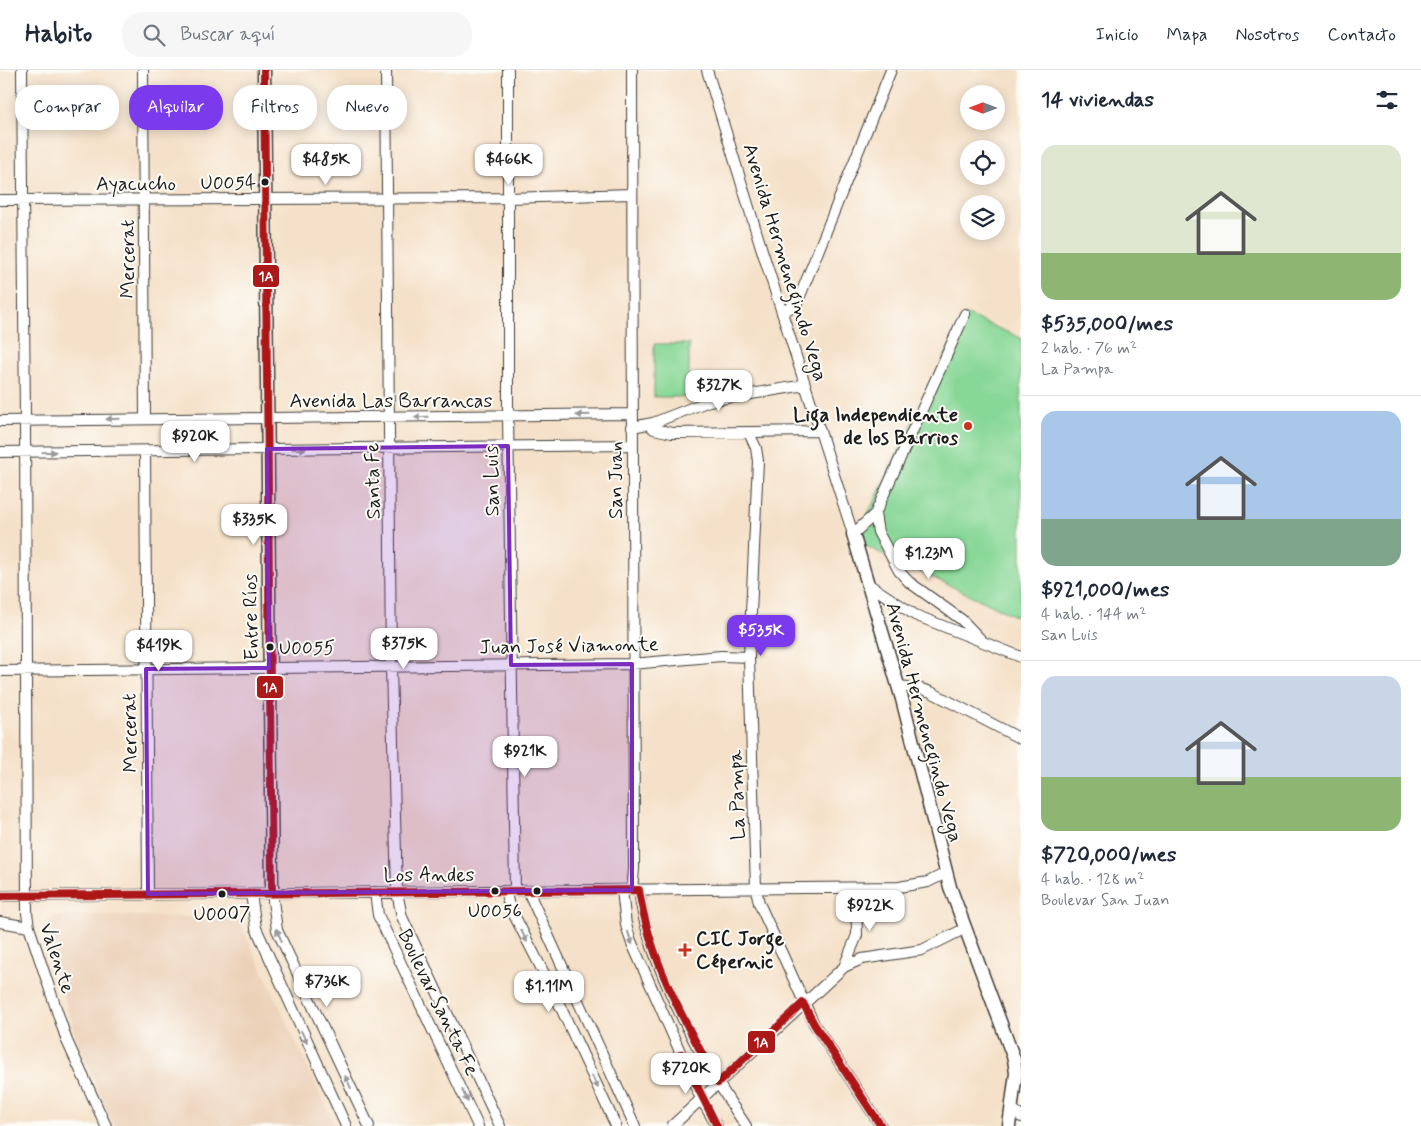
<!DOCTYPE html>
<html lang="es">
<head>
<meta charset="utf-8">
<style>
	:root { --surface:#fff; --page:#f6f6f7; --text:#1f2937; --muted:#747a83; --line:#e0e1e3; --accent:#7c3aed }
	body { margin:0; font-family:Mynerve,sans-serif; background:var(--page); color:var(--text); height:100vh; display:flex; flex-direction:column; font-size:19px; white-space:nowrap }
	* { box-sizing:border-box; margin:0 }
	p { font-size:16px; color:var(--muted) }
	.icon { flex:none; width:28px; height:28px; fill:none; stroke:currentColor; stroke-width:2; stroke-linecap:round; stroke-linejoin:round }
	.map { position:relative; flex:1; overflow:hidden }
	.details { display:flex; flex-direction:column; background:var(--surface); width:400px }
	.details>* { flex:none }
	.banner { position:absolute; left:15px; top:15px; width:475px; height:45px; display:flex; gap:10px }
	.needle { width:32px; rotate:270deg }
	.fabs { position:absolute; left:960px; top:15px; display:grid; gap:10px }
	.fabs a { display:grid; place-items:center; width:45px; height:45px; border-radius:50%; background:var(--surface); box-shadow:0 2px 12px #0003; font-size:25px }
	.price { position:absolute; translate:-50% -42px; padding:0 11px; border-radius:10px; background:#fff; color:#222; font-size:16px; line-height:32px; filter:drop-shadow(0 1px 2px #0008) }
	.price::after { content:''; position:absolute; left:50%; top:30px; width:15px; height:11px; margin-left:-8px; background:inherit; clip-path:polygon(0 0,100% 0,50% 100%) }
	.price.on { background:var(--accent); color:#fff }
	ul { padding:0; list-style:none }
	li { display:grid; align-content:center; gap:10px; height:265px; padding:0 20px }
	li+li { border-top:1px solid var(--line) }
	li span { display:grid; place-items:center; height:155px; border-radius:15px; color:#555 }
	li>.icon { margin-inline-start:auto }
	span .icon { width:90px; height:90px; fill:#fffc; stroke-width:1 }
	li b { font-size:21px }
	h2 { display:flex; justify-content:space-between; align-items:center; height:60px; padding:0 20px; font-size:21px }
	.tag { padding:0 18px; border-radius:20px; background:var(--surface); box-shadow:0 2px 12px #0003; font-size:18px; line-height:45px }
	.tag.on { background:var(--accent); color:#fff }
	header { display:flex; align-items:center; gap:30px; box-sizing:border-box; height:70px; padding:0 25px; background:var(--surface); border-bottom:1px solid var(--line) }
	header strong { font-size:24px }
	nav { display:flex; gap:28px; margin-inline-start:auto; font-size:18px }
	.search { width:350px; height:45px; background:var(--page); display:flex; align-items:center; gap:12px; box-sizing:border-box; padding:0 18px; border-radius:20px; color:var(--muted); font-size:19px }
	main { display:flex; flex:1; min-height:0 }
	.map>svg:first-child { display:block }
</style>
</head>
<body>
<header>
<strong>Habito</strong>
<div class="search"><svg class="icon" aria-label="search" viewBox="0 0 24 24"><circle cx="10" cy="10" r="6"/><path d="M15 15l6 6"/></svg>Buscar aquí</div>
<nav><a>Inicio</a><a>Mapa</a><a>Nosotros</a><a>Contacto</a></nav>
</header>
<main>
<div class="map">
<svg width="1021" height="1056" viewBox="0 0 1021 1056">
	<rect width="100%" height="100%" fill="#fdfcf7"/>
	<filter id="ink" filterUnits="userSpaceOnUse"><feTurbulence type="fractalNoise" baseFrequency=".02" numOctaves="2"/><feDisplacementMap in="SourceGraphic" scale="10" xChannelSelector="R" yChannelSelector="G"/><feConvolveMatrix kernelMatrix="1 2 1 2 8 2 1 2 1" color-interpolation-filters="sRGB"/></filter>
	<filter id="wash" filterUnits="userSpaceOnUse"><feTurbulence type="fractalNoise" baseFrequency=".0096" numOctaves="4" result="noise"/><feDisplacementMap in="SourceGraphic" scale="20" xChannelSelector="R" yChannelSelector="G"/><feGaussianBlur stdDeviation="1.12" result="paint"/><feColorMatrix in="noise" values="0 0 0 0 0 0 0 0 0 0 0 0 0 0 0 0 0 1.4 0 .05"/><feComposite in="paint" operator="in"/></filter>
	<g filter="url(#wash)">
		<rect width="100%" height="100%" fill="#f5e1c9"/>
		<!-- built -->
		<path fill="#ecd1b9" d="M 85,845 L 238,848 L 335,1056 L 114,1056 L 79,975 L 59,912 L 44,853 L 55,846 Z"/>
		<!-- garden -->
		<path fill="#87d796" stroke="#527a59" d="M 965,244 L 1021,268 L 1021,549 L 855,471 Z
			M 654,274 L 689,274 L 689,327 L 654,327 Z"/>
	</g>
	<g filter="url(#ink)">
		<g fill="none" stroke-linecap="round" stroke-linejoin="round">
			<!-- minor casing -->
			<g stroke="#3d3a36" stroke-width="12">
				<path id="minor" d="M 22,0 L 25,350 L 27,843 L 29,857 L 67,971 L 106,1056
					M 143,0 L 145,349
					M 386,0 L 391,597 L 397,822 L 402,847 L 500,1056
					M 508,0 L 508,346 L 515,821
					M 632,0 L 634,799 L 632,820
					M 707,0 L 761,177 L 853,464 L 875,444 L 965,244
					M 0,130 L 509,128 L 631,124
					M 782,243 L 797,233 L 800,226 L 891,0
					M 0,351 L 632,344
					M 648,354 L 654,359 L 672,363 L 819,361
					M 632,357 L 653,353 L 709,331 L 805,315
					M 749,363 L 756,378 L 758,391 L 749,587 L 756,819 L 759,833 L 814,954 L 881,1056
					M 145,381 L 148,824
					M 0,382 L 632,375
					M 875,444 L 878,462 L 899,501 L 909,512 L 962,550 L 983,572
					M 868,514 L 915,545 L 1021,587
					M 0,601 L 632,594 L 721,586 L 749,587
					M 898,616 L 918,618 L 931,622 L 1021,669
					M 622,820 L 626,855 L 631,871 L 701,1029 L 717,1056
					M 639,820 C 647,894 704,995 746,1056
					M 505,821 L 509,835 L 553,921 L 616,1056
					M 528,821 L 635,1056
					M 375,822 L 378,845 L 478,1056
					M 272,823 L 277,860 L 369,1056
					M 251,824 L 256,858 L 346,1056
					M 0,826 L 899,817 L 928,812 L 946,803
					M 0,852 L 29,857
					M 844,897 L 857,865 L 856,818
					M 1012,1038 L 1021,1047
					M 672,1056 L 844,897 L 862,889 L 922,880 L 966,858"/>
			</g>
			<!-- tertiary casing -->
			<g stroke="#3d3a36" stroke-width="15">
				<path id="tertiary" d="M 264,0 L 272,823
					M 853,464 L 902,629 L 950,817 L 1014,989 L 1016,1003 L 1009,1056"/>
			</g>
			<!-- minor -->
			<use href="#minor" stroke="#fff" stroke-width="10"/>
			<!-- tertiary -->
			<use href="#tertiary" stroke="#fff" stroke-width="12"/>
			<!-- bus-1 casing -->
			<g stroke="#fdfcf7" stroke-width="11">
				<path id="bus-1" d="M 264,0 L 272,823
					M 0,826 L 639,820 C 650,891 684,951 718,1013 L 803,933 L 814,954 L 881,1056
					M 681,984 L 717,1056"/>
			</g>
			<!-- bus-1 -->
			<use href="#bus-1" stroke="#ac1919" stroke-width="8"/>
		</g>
		<!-- one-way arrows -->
		<defs><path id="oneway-solid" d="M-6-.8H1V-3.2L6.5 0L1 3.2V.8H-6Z" transform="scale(1.25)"/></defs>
		<g fill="#999">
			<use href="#oneway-solid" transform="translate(583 345) rotate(179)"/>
			<use href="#oneway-solid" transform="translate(421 347) rotate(179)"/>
			<use href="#oneway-solid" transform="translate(113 349) rotate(179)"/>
			<use href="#oneway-solid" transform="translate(299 379) rotate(-1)"/>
			<use href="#oneway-solid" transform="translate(49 382) rotate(-1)"/>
			<use href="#oneway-solid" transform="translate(279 865) rotate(-113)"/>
			<use href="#oneway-solid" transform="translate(524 866) rotate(63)"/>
			<use href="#oneway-solid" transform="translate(630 868) rotate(71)"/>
			<use href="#oneway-solid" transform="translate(304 967) rotate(65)"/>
			<use href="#oneway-solid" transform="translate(348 1012) rotate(-115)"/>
			<use href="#oneway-solid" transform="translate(595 1012) rotate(65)"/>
			<use href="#oneway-solid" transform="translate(465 1026) rotate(65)"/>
		</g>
	</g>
	<!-- marked area -->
	<path fill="#7b2cbf" fill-opacity="0.2" stroke="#7b2cbf" stroke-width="4" stroke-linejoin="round" d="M 508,376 L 511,595 L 632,594 L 632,820 L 148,824 L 146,599 L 269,598 L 267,379 Z"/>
	<!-- markers -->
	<g fill="#1c1c1c" stroke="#fdfcf7" stroke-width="2">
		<circle cx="265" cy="112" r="4.5"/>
		<circle cx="270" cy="577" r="4.5"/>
		<circle cx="495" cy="821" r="4.5"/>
		<circle cx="537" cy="821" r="4.5"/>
		<circle cx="222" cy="824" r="4.5"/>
	</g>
	<g fill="#c8321e" stroke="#fdfcf7" stroke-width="2">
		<circle cx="968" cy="356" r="5"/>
		<path d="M682.5 872.5h5v5h5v5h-5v5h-5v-5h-5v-5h5z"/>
	</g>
	<g text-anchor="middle" stroke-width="4" stroke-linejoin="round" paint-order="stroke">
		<!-- bus labels -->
		<g font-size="19" fill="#1c1c1c" stroke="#fdfcf7">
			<text x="256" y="119" text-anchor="end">U0054</text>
			<text x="279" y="584" text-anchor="start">U0055</text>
			<text x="495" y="847">U0056</text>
			<text x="222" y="850">U0007</text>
		</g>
		<!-- street labels -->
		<g font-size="20" fill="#1c1c1c" stroke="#fdfcf7">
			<text x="136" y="120">Ayacucho</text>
			<text transform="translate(127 189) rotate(-90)" y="7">Mercerat</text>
			<text transform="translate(786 192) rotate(73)" y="7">Avenida Hermenegindo Vega</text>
			<text x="391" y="337">Avenida Las Barrancas</text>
			<text transform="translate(615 410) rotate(-90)" y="7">San Juan</text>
			<text transform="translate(372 411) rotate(-91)" y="7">Santa Fe</text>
			<text transform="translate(491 411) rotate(-91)" y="7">San Luis</text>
			<text transform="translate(250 547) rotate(-91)" y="7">Entre Ríos</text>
			<text transform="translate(569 575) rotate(-1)" y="7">Juan José Viamonte</text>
			<text transform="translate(925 652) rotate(75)" y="7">Avenida Hermenegindo Vega</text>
			<text transform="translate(129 663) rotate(-91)" y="7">Mercerat</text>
			<text transform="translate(736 725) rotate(-92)" y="7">La Pampa</text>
			<text x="429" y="811">Los Andes</text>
			<text transform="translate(58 888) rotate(72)" y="7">Valente</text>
			<text transform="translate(439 932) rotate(64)" y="7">Boulevar Santa Fe</text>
		</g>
		<!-- poi labels -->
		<g font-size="20" font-weight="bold" fill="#1c1c1c" stroke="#fdfcf7" text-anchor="end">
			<text x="958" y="351">Liga Independiente<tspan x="958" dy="23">de los Barrios</tspan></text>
			<text x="696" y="875" text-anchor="start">CIC Jorge<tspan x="696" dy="23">Cépernic</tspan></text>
		</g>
	</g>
	<g stroke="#fdfcf7" stroke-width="2">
		<rect x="252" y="194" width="28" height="24" rx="5" fill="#ac1919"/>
		<rect x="256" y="605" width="28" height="24" rx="5" fill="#ac1919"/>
		<rect x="747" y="960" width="29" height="24" rx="5" fill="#ac1919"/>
	</g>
	<g font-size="14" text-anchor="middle" font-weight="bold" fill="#fff">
		<text x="266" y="211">1A</text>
		<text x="270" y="622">1A</text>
		<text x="761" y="977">1A</text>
	</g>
</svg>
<div class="fabs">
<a><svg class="needle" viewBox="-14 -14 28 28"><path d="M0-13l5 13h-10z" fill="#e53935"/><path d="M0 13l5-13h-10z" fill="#747a83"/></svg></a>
<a><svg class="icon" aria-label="locate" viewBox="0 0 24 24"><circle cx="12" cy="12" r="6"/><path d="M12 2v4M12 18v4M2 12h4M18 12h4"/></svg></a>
<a><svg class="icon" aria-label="layers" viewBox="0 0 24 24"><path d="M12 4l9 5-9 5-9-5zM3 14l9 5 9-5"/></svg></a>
</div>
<b class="price" style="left:326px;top:116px">$485K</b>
<b class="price" style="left:509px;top:116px">$466K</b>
<b class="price" style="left:719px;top:342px">$327K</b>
<b class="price" style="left:195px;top:393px">$920K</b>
<b class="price" style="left:254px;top:476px">$335K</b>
<b class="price" style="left:929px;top:510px">$1.23M</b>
<b class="price on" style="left:761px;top:587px">$535K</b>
<b class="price" style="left:404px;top:600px">$375K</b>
<b class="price" style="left:159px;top:602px">$419K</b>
<b class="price" style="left:525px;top:708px">$921K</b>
<b class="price" style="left:870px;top:862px">$922K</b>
<b class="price" style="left:327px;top:938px">$736K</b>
<b class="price" style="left:549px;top:943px">$1.11M</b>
<b class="price" style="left:686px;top:1025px">$720K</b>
<div class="banner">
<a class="tag">Comprar</a>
<a class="tag on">Alquilar</a>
<a class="tag">Filtros</a>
<a class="tag">Nuevo</a>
</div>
</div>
<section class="details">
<h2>14 viviendas<svg class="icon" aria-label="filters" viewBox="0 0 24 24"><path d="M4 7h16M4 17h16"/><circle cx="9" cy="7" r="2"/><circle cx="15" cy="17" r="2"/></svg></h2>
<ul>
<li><span style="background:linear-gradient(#dfe7d0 70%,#8fb573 0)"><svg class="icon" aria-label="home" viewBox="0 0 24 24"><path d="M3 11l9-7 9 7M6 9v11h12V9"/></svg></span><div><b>$535,000/mes</b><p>2 hab. · 76 m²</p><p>La Pampa</p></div></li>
<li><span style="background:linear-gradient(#a9c7e8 70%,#7fa58c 0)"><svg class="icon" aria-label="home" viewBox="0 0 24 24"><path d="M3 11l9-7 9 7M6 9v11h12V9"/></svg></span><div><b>$921,000/mes</b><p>4 hab. · 144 m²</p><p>San Luis</p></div></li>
<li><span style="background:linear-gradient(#c9d6e8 65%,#8fb573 0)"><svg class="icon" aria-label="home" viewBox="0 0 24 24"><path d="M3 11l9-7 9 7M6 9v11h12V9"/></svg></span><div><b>$720,000/mes</b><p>4 hab. · 128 m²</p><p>Boulevar San Juan</p></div></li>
</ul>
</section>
</main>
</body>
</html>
